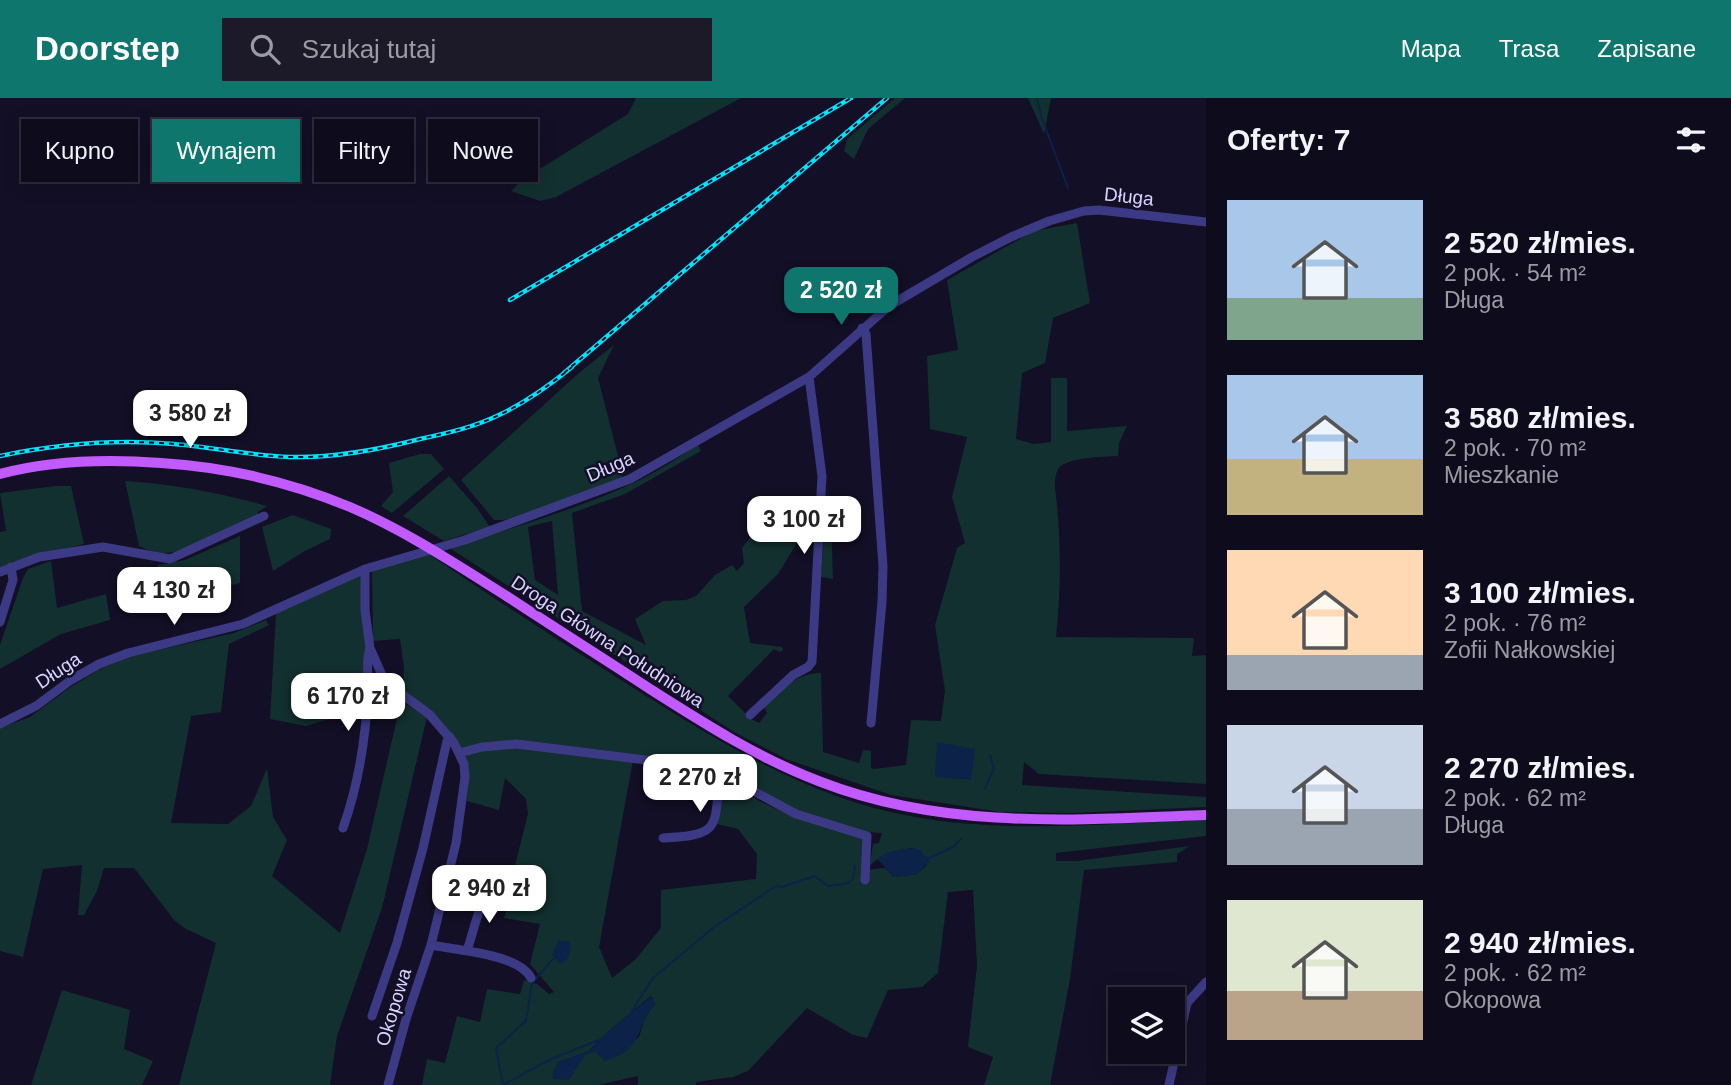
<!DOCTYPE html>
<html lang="pl">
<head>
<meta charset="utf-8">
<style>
	:root { --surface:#0e0b1c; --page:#1c1929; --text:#f1f3f6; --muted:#9b9ba3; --line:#2e2b3b; --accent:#0f766e }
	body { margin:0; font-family:Helvetica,sans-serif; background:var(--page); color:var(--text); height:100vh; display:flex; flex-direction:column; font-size:26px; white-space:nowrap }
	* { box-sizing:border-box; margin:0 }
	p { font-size:23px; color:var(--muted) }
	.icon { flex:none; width:38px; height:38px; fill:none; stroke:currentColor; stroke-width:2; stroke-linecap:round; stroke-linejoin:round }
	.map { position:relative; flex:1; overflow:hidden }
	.details { display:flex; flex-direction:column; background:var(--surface); width:525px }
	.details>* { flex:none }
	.hud { position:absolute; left:21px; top:21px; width:665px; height:63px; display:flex; gap:14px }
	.fabs { position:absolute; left:1108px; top:889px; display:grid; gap:14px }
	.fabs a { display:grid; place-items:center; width:77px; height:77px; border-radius:0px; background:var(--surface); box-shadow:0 4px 18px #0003,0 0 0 2px var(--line); font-size:35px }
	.price { position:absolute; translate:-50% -60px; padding:0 16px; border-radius:14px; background:#fff; color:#222; font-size:23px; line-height:46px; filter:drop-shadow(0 2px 4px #0008) }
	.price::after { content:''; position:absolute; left:50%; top:42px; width:21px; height:16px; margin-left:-10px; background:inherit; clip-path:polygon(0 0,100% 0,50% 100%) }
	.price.selected { background:var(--accent); color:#fff }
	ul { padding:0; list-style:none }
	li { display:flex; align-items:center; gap:21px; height:175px; padding:0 21px }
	li span { display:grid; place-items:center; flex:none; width:196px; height:140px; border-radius:0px; color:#555 }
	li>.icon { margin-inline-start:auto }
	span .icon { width:84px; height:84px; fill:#fffc; stroke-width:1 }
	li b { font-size:30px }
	h2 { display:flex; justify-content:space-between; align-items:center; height:84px; padding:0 21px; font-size:30px }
	.chip { padding:0 24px; border-radius:0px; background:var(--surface); box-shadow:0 4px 18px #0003,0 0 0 2px var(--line); font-size:24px; line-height:63px }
	.chip.selected { background:var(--accent); color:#fff }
	header { display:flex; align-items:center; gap:42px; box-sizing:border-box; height:98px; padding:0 35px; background:var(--accent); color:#fff }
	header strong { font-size:33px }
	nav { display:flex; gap:38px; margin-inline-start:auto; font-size:24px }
	.search { width:490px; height:63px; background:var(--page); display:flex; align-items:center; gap:18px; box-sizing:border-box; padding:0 24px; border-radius:0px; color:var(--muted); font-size:26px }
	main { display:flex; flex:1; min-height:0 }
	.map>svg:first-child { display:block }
</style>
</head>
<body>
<header>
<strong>Doorstep</strong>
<div class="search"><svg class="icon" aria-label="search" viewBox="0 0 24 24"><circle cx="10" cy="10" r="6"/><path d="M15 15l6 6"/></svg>Szukaj tutaj</div>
<nav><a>Mapa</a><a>Trasa</a><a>Zapisane</a></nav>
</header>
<main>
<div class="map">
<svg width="1206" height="987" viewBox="0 0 1206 987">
	<rect width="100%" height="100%" fill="#130f26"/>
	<!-- green -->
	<path fill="#12302f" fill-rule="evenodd" d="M 636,0 L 741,0 L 556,99 L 540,103 L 511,93 L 522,82 L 628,16 Z
		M 895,0 L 905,0 L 868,31 L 854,61 L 844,53 L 847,41 Z
		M 1028,0 L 1051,0 L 1044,36 Z
		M 1077,125 L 1090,205 L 1053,220 L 1045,265 L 1022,275 L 1016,341 L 1034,346 L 1051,344 L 1051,280 L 1067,280 L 1067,333 L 1127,328 L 1119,345 L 1118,358 C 1104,359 1068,359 1059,370 C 1052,379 1056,396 1057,407 C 1061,451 1061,494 1056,539 L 1194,540 L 1192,558 L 1206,557 L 1206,686 L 1039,676 L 1024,664 L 1022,687 L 1206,699 L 1206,709 L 1073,715 L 1000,714 L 891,697 L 786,661 L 734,634 L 448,449 C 511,431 584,409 642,381 C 662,371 680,358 698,347 L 701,353 L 625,396 L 572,415 L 582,513 L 646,547 L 635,521 L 663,503 L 686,502 L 696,498 L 715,477 L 732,467 L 737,473 L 744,465 L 742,450 L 752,437 L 796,407 L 801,416 L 805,432 L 778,476 L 744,509 L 750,545 L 782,549 L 783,552 L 780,554 L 774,551 L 728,598 L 751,621 L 759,625 L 767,615 L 764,609 C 782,592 795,575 821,575 L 823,654 L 859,665 L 863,652 L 871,653 L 871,670 L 874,671 L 906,667 L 911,622 L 941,623 L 945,593 L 935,527 L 957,450 L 965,445 L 952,399 L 967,339 L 930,331 L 927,258 L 958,252 L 947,182 L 1034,133 ZM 551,423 L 552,423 L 558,497 L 535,482 L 528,429 Z
		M 614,247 L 598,280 L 623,377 L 619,382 C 587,394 526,424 494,422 L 461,382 L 580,274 Z
		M 420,356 L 431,356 L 444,371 L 392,415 L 381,408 L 393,394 L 389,365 Z
		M 449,378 L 477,410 L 490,429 L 444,443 L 403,418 Z
		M 125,383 C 174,386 221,395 267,408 L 258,414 L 257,419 C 232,431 192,454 165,455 C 155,456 148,452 139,448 Z
		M 55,388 L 71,388 L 84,446 L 31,459 L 0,471 L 0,434 L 6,433 L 0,395 Z
		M 827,394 L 831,423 L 833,481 L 821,479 Z
		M 293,417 L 331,431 L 330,441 L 303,454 L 273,473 L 262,429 Z
		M 240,438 L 240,485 L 162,504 L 158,467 L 185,462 Z
		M 429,456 C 488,497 549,536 610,575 C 706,636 802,699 915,719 C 1010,736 1110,725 1206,722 L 1206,738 L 1056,755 L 1056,763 L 1077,763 L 1190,748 L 1177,756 L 1177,764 L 1084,772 L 1070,881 L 1050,987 L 984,987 L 993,959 L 968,949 L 977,867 L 973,792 L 948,794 L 938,875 L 922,889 L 888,892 L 867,940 L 853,937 L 807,910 L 748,973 L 733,979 L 696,984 L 696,987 L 638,987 L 638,978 L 598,987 L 422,987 L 427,961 L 445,965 L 457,918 L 480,924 L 487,891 L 520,896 L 524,882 L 537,886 L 549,896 L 554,894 L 530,866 L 540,826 L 504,820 L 515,785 L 511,783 L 528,716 L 526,701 L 505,680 L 499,712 L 467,703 L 469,673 L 465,657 C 518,642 579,656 633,662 L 599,849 L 612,880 L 635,862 L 661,830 L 661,792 L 756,781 L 757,756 L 738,731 L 717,726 L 721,713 L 723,682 L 761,704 L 801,722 L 865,741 L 864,772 L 885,770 L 894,779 L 917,776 L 927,767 L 913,750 C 895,753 884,755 870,767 L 873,746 L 879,745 L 882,735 L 865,734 L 796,712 L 746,684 L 697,664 L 519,642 L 485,645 L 461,650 L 430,610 L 428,612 L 403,595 L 404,569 L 400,541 L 373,543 L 372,472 ZM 651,898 L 655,906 L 646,917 L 639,939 L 605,963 L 596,953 L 558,964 L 589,953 L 611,931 Z
		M 51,463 L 57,510 L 106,496 L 110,522 L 61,536 L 0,571 L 0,547 L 23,480 L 28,471 Z
		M 360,477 L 362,480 L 368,549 L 364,611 L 306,628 L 270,621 L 276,515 Z
		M 266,522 L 269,527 L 229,546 L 221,614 L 191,618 L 171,725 L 228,726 L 251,708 L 267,670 L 273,719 L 287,742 L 272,778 L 340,835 L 367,751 L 401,603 L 427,619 L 382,810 L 337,938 L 330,987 L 179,987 L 216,845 L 186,831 L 175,823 L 134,770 L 104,770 L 97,793 L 84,817 L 78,817 L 82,767 L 43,771 L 23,859 L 0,853 L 0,630 L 30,619 L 69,590 L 100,571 L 130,558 L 234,535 Z
		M 62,892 L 130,912 L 124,951 L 153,963 L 142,987 L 31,987 Z"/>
	<!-- water -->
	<path fill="#0c2248" d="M 937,644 L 975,651 L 971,682 L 935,679 Z
		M 913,750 L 919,751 L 930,763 L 917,776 L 894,779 L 878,762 C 885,752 901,752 913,750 Z
		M 567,842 L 571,848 L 568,860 L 560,866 L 552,857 L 558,843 Z
		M 652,898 L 655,906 C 633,933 645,951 605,963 L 596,953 L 585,957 L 569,982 L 553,981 L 552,977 L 558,964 L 589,953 L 611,931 Z"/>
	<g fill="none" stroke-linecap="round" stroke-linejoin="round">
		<!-- stream -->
		<path stroke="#0c2248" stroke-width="2" d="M 1037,0 L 1041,18 L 1068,90
			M 985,690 L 994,670 L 990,657
			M 927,761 L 953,749 L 961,741
			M 629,918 L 652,881 L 713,830 L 776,788 L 782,789 L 814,778 L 828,788 L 849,785 L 853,780 L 855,768
			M 503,987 L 551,961 L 599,942
			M 503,987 L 496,950 L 526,923 L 532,885 L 553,861"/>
		<!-- minor -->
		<path stroke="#3d3a85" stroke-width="9" d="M 862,230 L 866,236 L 883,468 L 882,504 L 871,625
			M 365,471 L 365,512 L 370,550 L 385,584 L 429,616 L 454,645 L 464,666 L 465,679 L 456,745 L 431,847 L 406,921 L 388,987
			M 0,474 L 39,459 L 103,449 L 170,461 L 264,418
			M 0,524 L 13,482 L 11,469
			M 750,617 L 793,577 L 808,569 L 812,564 L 822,378 L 809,279
			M 0,626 L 36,608 L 71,582 L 99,566 L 128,555 L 243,526 L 365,471 L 465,442 L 630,381 L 809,279 L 889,208 L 972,159 L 1011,139 L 1049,123 L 1084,113 L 1099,112 L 1206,124
			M 459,655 L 482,649 L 517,646 L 694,668 L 739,685 L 796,716 L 867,738 L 865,782
			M 343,730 C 358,688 366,637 368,592 C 369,578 365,563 370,550
			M 663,740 C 722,737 714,730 720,676
			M 431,847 C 456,852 519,856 531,880
			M 467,853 L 487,786 L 501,786
			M 372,918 L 397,845 L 423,750 L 447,643 L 450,639
			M 1169,987 L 1187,905 L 1206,884"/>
		<!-- major -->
		<path stroke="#c25bff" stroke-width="10" d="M 0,376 C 52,362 108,361 161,365 C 226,369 290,384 350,409 C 406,433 457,467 508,499 C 555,530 603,560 650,591 C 705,626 760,661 821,684 C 945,732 1076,722 1206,717"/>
		<!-- rail casing -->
		<g stroke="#00e5ff" stroke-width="4.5">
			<path id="rail" d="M 510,202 L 851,0
				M 564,275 L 887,0
				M 0,358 C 57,346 116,341 174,346 C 213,349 251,358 290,359 C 335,360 377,352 420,341 C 448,335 475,329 501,316 C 526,304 550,287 572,269"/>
		</g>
		<!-- rail -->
		<use href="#rail" stroke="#130f26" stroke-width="2" stroke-dasharray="5" stroke-linecap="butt"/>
	</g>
	<g text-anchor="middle" stroke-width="5" stroke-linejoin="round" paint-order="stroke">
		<!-- street labels -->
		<g font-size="19" fill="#d9d4ff" stroke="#130f26">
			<text transform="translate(1129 98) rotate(6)" y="7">Długa</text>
			<text transform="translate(610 368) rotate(-23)" y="7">Długa</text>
			<text transform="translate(608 543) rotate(33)" y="7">Droga Główna Południowa</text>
			<text transform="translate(58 572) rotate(-33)" y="7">Długa</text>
			<text transform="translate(393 909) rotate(-73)" y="7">Okopowa</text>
		</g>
	</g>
</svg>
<div class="fabs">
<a><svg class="icon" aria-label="layers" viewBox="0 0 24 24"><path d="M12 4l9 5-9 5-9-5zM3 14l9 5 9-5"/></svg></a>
</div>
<b class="price selected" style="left:841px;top:229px">2 520 zł</b>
<b class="price" style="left:190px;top:352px">3 580 zł</b>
<b class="price" style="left:804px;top:458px">3 100 zł</b>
<b class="price" style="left:174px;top:529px">4 130 zł</b>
<b class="price" style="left:348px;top:635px">6 170 zł</b>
<b class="price" style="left:700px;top:716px">2 270 zł</b>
<b class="price" style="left:489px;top:827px">2 940 zł</b>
<div class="hud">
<a class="chip">Kupno</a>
<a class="chip selected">Wynajem</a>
<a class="chip">Filtry</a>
<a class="chip">Nowe</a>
</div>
</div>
<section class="details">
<h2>Oferty: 7<svg class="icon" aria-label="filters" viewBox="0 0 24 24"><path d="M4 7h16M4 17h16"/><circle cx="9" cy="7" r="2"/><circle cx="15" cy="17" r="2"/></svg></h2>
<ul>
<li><span style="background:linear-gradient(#a9c7e8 70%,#7fa58c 0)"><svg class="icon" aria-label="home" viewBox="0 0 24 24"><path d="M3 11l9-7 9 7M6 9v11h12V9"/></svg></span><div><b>2 520 zł/mies.</b><p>2 pok. · 54 m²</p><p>Długa</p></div></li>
<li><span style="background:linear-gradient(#a9c7e8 60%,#c2b280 0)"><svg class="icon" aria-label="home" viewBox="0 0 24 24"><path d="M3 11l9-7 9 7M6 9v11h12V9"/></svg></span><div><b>3 580 zł/mies.</b><p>2 pok. · 70 m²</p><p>Mieszkanie</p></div></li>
<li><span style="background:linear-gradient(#ffd9b3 75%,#9aa5b1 0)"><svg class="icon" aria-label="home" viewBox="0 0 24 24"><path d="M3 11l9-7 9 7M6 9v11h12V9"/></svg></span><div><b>3 100 zł/mies.</b><p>2 pok. · 76 m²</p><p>Zofii Nałkowskiej</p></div></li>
<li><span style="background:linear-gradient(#c9d6e8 60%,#9aa5b1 0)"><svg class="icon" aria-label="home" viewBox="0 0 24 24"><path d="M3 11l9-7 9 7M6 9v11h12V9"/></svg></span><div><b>2 270 zł/mies.</b><p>2 pok. · 62 m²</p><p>Długa</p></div></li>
<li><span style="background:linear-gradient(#dfe7d0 65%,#b9a48a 0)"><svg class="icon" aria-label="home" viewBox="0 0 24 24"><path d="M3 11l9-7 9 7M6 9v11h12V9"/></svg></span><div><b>2 940 zł/mies.</b><p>2 pok. · 62 m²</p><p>Okopowa</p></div></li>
</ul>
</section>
</main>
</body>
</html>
